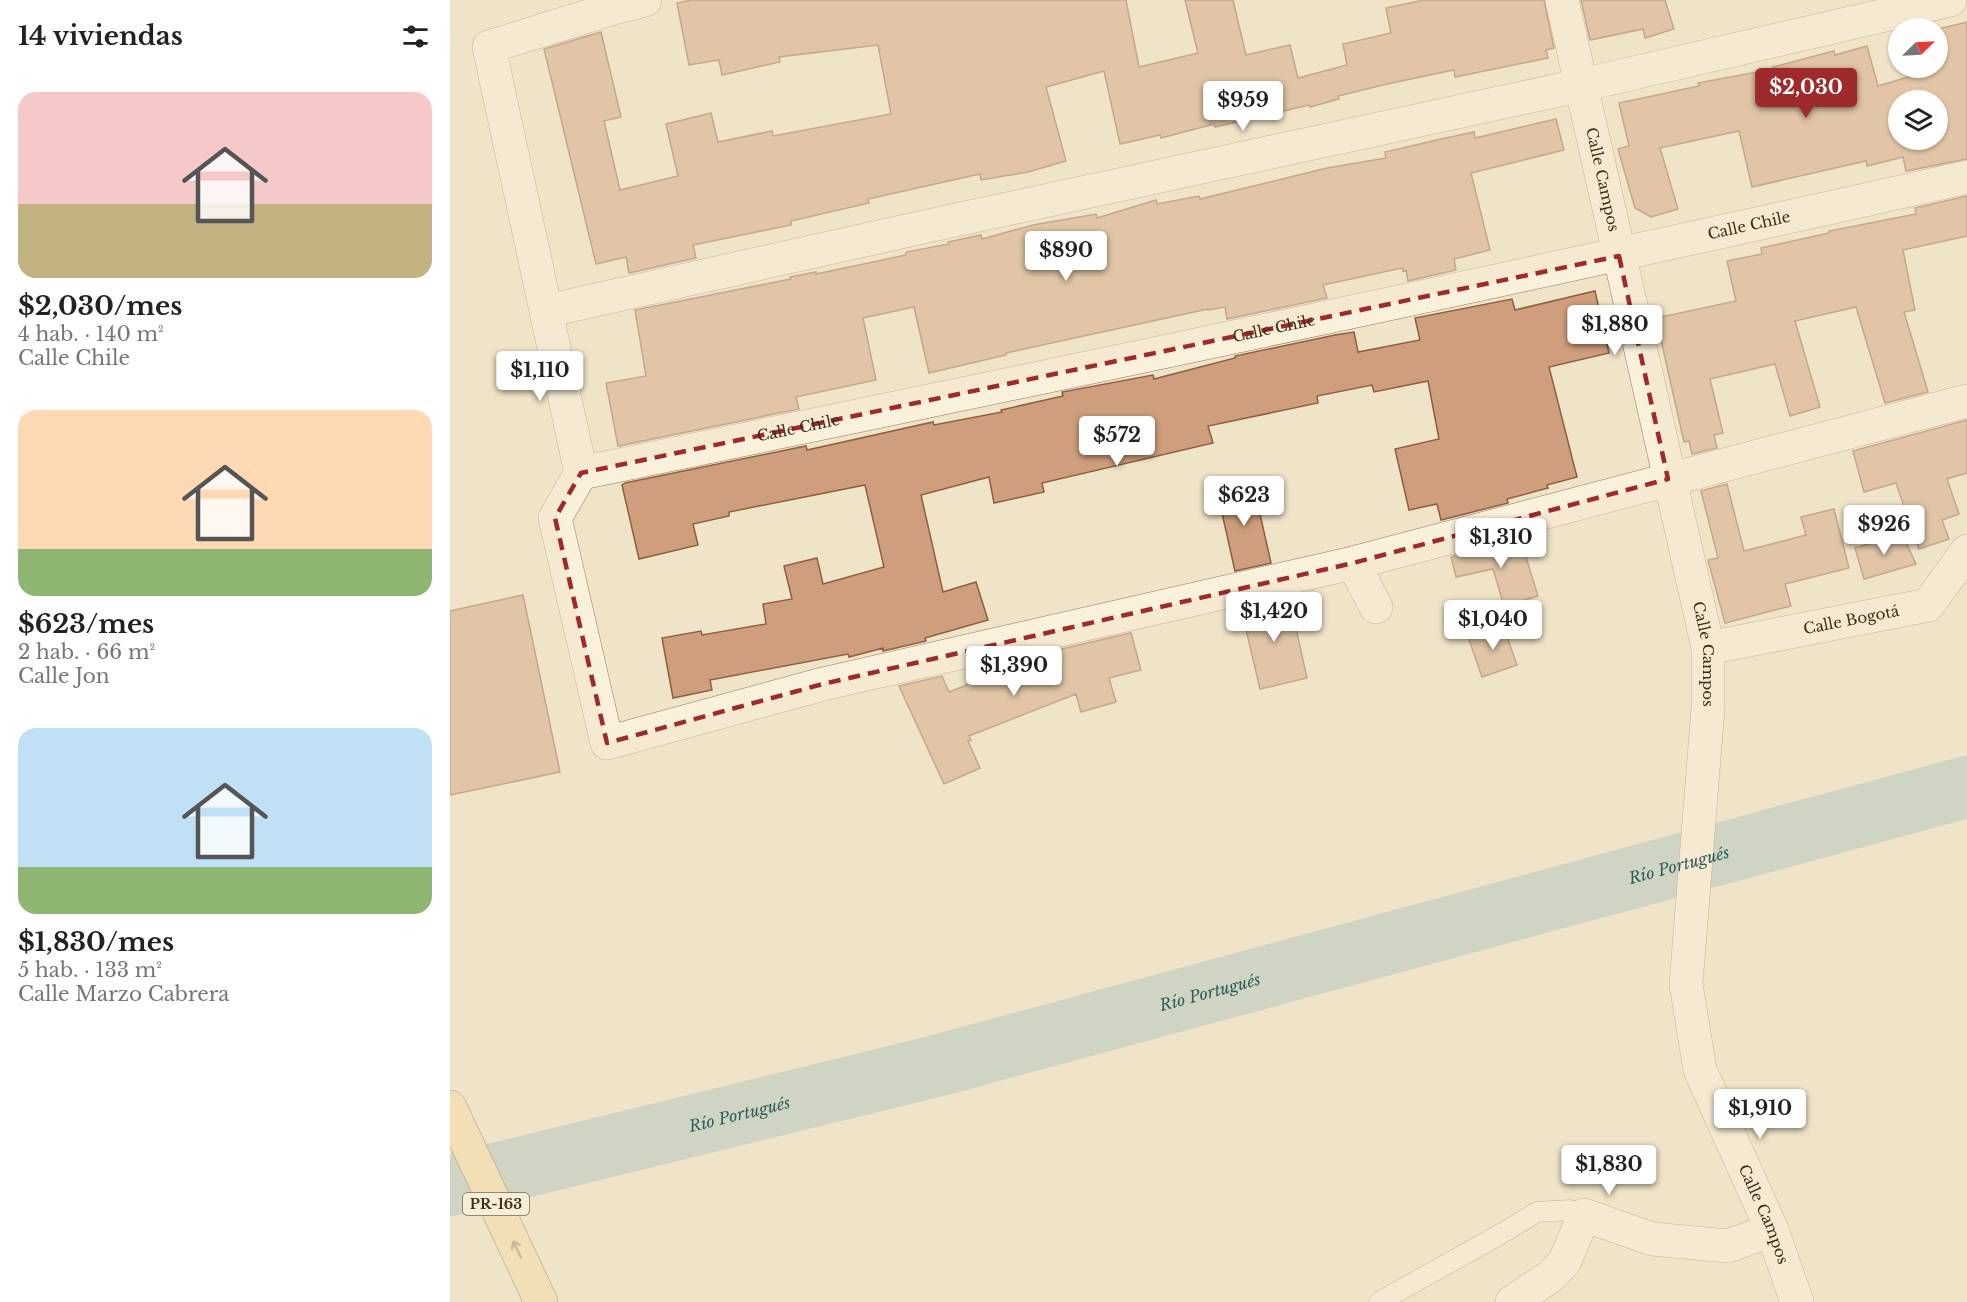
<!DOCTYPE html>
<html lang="es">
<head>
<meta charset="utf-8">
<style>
	:root { --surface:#fff; --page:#f6f6f6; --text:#222; --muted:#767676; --accent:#9e2a2b }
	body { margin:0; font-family:"Libre Baskerville",serif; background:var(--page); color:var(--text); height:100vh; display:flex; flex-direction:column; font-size:22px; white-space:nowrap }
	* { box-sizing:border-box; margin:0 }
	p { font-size:20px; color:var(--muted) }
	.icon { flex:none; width:33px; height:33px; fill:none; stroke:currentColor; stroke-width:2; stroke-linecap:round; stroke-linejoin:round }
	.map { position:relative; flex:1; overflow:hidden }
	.panel { display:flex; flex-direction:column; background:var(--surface); width:450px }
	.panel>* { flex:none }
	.needle { width:39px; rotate:66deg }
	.controls { position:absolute; left:1438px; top:18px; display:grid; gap:12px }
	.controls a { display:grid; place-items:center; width:60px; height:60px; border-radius:50%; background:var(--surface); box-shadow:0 2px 4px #0004; font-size:30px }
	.price { position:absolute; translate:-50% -51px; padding:0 14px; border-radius:6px; background:#fff; color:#222; font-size:20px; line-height:39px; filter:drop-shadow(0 2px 3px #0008) }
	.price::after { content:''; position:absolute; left:50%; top:36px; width:18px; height:14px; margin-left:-9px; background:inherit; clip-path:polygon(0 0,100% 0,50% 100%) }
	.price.selected { background:var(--accent); color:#fff }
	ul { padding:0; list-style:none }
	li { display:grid; align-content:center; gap:12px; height:318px; padding:0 18px }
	li span { display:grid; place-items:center; height:186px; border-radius:18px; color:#555 }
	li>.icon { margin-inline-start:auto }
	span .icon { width:108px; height:108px; fill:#fffc; stroke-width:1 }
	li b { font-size:26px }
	h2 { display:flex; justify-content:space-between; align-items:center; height:72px; padding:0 18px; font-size:26px }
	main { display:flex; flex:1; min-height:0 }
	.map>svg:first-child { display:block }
</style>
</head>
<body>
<main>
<section class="panel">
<h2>14 viviendas<svg class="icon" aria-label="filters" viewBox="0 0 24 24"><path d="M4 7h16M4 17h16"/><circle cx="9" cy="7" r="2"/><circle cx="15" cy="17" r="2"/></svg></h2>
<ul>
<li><span style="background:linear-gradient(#f6c9c9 60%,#c2b280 0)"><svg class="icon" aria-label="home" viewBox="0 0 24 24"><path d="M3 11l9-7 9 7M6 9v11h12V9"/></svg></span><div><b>$2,030/mes</b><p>4 hab. · 140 m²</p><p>Calle Chile</p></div></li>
<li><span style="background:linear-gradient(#ffd9b3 75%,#8fb573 0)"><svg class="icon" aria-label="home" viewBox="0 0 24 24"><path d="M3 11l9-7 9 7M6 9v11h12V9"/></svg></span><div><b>$623/mes</b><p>2 hab. · 66 m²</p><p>Calle Jon</p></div></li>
<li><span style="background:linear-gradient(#bfe0f5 75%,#8fb573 0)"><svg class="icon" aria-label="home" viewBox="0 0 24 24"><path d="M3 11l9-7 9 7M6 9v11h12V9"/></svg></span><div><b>$1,830/mes</b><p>5 hab. · 133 m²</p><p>Calle Marzo Cabrera</p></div></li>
</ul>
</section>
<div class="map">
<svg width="1517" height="1302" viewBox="0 0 1517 1302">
	<rect width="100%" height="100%" fill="#f0e4c8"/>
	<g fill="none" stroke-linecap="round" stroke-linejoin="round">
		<!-- river -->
		<path stroke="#a9c4bc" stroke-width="62" id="s1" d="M 0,1185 L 486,1066 L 1517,787"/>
	</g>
	<!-- building -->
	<path fill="#cf9f7d" stroke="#8d5f41" stroke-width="1.5" fill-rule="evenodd" d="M 242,0 L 676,0 L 689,67 L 748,53 L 735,0 L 783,0 L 796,55 L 840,45 L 848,78 L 897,65 L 893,44 L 941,33 L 936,8 L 974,0 L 1094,0 L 1104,48 L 1096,50 L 1098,58 L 1005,77 L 1004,70 L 937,84 L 888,96 L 889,99 L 860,107 L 859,105 L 765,127 L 764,124 L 711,138 L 710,135 L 670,144 L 654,71 L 596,87 L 616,161 L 578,172 L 531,180 L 530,174 L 418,199 L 419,203 L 341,221 L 341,225 L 243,245 L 246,258 L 179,273 L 176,257 L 146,264 L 94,49 L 151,32 L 171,117 L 154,121 L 170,190 L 228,176 L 216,124 L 261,113 L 268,142 L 322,131 L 323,136 L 441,114 L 428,45 L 329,57 L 330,62 L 272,75 L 269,60 L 239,65 L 227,3 Z
		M 1131,0 L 1215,0 L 1224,29 L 1195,38 L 1193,29 L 1140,40 Z
		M 1517,22 L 1517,159 L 1456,171 L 1453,157 L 1417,166 L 1416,161 L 1302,187 L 1289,131 L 1210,148 L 1228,209 L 1201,217 L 1185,208 L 1168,149 L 1179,146 L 1169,103 L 1249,86 L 1248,83 L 1323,69 L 1323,67 L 1384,51 L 1385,55 L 1417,46 L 1428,86 L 1488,68 L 1488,29 ZM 1449,100 L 1488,100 L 1488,140 L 1449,140 Z
		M 1106,119 L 1114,150 L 1021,173 L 1040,250 L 1004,259 L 1006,270 L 958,281 L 956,270 L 953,271 L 952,268 L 873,285 L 877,298 L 777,319 L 775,307 L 758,310 L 758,309 L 556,353 L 556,355 L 479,373 L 464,307 L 413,318 L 426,380 L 346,397 L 349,409 L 168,446 L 156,383 L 196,376 L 185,310 L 341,279 L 340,277 L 366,272 L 366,274 L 456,255 L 456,252 L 499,244 L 498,242 L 531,235 L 532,239 L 583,225 L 646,214 L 647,218 L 706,200 L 707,204 L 749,196 L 750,199 L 877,168 L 936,158 L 935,152 L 991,139 L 1024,132 L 1025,138 Z
		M 1517,196 L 1517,236 L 1453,250 L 1465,310 L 1454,312 L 1478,392 L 1435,403 L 1406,307 L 1345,321 L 1370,407 L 1340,416 L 1325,364 L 1260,379 L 1273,433 L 1264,435 L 1267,448 L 1242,454 L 1239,441 L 1234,442 L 1206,318 L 1286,301 L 1277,261 L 1312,254 L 1311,248 L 1379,233 L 1379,231 L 1466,214 L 1465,208 Z
		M 1145,291 L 1159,353 L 1099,367 L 1127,477 L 1097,485 L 1098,488 L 1057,499 L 1058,503 L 991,520 L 987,504 L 959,510 L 945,449 L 989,439 L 978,381 L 924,392 L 922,385 L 867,396 L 868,403 L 758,426 L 763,443 L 592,483 L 594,492 L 544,503 L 539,477 L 471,495 L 493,592 L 526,582 L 538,620 L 475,638 L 476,641 L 433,651 L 433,648 L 399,657 L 398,654 L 260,680 L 262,690 L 223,698 L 212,638 L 251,631 L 252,635 L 316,624 L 313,604 L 342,599 L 334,566 L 367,558 L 373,584 L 434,567 L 415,485 L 279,512 L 279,516 L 243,524 L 248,545 L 189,559 L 172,485 L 175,483 L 356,446 L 357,450 L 483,422 L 484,425 L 552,412 L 551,410 L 613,396 L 612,392 L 703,375 L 704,379 L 785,358 L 785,356 L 885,335 L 904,332 L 908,352 L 970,340 L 965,318 L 1062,299 L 1065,310 Z
		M 1517,420 L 1517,473 L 1497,479 L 1509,514 L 1492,520 L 1499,539 L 1469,549 L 1446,483 L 1414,492 L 1403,451 Z
		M 803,483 L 821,563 L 785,571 L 767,491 Z
		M 1277,484 L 1294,551 L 1356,535 L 1351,517 L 1384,509 L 1399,568 L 1335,584 L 1341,606 L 1275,623 L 1258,560 L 1268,558 L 1251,491 Z
		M 1452,534 L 1466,564 L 1414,579 L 1405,548 Z
		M 1070,538 L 1088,596 L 1054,606 L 1043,569 L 1006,577 L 1001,557 Z
		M 73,595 L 110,772 L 0,795 L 0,611 Z
		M 839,597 L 857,678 L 810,689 L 791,608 Z
		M 1053,625 L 1067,665 L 1032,677 L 1018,637 Z
		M 681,633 L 691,670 L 659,678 L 666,702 L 631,712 L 626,694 L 519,736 L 521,740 L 518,741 L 530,768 L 494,784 L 449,686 L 492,676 L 499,692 L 570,664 L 568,659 Z"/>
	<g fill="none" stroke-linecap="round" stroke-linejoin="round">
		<!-- service casing -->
		<g stroke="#8d765c" stroke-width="21">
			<path id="service" d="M 929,1302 L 1049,1235 L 1087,1212 L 1120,1210 L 1134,1215"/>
		</g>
		<!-- minor casing -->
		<g stroke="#8d765c" stroke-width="34">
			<g id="minor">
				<path d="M 195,0 L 167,7 L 39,47 L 131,473 L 105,518 L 157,743 L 373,684 L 903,563 L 1517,401"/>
				<path id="s2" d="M 1112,0 L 1258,648 L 1258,708 L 1236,984 L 1250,1070 L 1322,1230 L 1347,1302"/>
				<path d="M 96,311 L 478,226 L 1132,85 L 1500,0"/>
				<path id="s3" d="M 131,473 C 594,378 1056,281 1517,177"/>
				<path d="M 903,563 L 926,607"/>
				<path id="s4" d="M 1258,648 L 1478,605 L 1517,551"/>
				<path d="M 1062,1302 L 1101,1276 L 1115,1261 L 1134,1215 L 1202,1239 L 1278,1246 L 1322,1230"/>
			</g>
		</g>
		<!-- primary casing -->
		<g stroke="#5b4430" stroke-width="34">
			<path id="primary" d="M 0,1107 L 91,1302"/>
		</g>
		<!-- service -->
		<use href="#service" stroke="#faf1dc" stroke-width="20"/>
		<!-- minor -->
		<use href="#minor" stroke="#faf1dc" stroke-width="33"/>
		<!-- primary -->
		<use href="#primary" stroke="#f3d9a0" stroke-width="33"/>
	</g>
	<!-- one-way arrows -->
	<defs><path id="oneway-shaft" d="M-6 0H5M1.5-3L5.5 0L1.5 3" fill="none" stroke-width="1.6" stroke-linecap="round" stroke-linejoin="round" transform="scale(1.5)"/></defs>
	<use stroke="#988460" href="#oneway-shaft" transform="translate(67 1249) rotate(-115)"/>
	<!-- marked area -->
	<path d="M0 0H1517V1302H0ZM 1169,256 L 1218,479 L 903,563 L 373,684 L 157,743 L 105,518 L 131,473 Z" fill="#f0e4c8" fill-opacity=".55" fill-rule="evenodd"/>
	<path fill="none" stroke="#9e2a2b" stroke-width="4.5" stroke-dasharray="12 8" stroke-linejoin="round" d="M 1169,256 L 1218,479 L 903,563 L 373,684 L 157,743 L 105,518 L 131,473 Z"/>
	<g text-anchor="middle" stroke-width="5" stroke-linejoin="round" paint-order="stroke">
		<!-- shield labels -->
		<rect fill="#f7eed8" stroke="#756857" stroke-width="1.5" x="13" y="1193" width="66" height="22" rx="4.5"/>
		<g font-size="14" font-weight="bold" fill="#3d2e20">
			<text x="46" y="1209">PR-163</text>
		</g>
		<!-- street labels -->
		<g font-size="15" fill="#3d2e20" stroke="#f7eed8">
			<text dy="5" stroke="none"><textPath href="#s2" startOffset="184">Calle Campos</textPath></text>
			<text dy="5" stroke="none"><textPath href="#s3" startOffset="1194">Calle Chile</textPath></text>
			<text dy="5" stroke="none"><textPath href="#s3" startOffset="708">Calle Chile</textPath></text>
			<text dy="5" stroke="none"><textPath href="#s3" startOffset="222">Calle Chile</textPath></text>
			<text dy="5" stroke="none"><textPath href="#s4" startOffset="146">Calle Bogotá</textPath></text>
			<text dy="5" stroke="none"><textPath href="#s2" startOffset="670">Calle Campos</textPath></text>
			<text dy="5" stroke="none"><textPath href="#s2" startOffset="1246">Calle Campos</textPath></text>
		</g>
		<!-- water labels -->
		<g font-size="16" font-style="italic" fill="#2f5d5a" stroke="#f7eed8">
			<text dy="6" stroke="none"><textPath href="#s1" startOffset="1270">Río Portugués</textPath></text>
			<text dy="6" stroke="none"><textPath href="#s1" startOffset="784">Río Portugués</textPath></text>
			<text dy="6" stroke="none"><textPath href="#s1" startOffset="298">Río Portugués</textPath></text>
		</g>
	</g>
</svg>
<div class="controls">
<a><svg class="needle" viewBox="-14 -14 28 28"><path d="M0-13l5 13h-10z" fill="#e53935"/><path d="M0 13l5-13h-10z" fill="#767676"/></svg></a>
<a><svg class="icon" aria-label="layers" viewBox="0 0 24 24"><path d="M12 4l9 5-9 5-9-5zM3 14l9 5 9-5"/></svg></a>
</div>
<b class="price selected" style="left:1356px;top:119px">$2,030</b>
<b class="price" style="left:793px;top:132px">$959</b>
<b class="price" style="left:616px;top:282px">$890</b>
<b class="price" style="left:1165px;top:356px">$1,880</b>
<b class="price" style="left:90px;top:402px">$1,110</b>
<b class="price" style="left:667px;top:467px">$572</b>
<b class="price" style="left:794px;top:527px">$623</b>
<b class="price" style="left:1434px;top:556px">$926</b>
<b class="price" style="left:1051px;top:569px">$1,310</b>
<b class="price" style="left:824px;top:643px">$1,420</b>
<b class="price" style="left:1043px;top:651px">$1,040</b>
<b class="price" style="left:564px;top:697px">$1,390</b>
<b class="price" style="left:1310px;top:1140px">$1,910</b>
<b class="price" style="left:1159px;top:1196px">$1,830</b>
</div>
</main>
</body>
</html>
